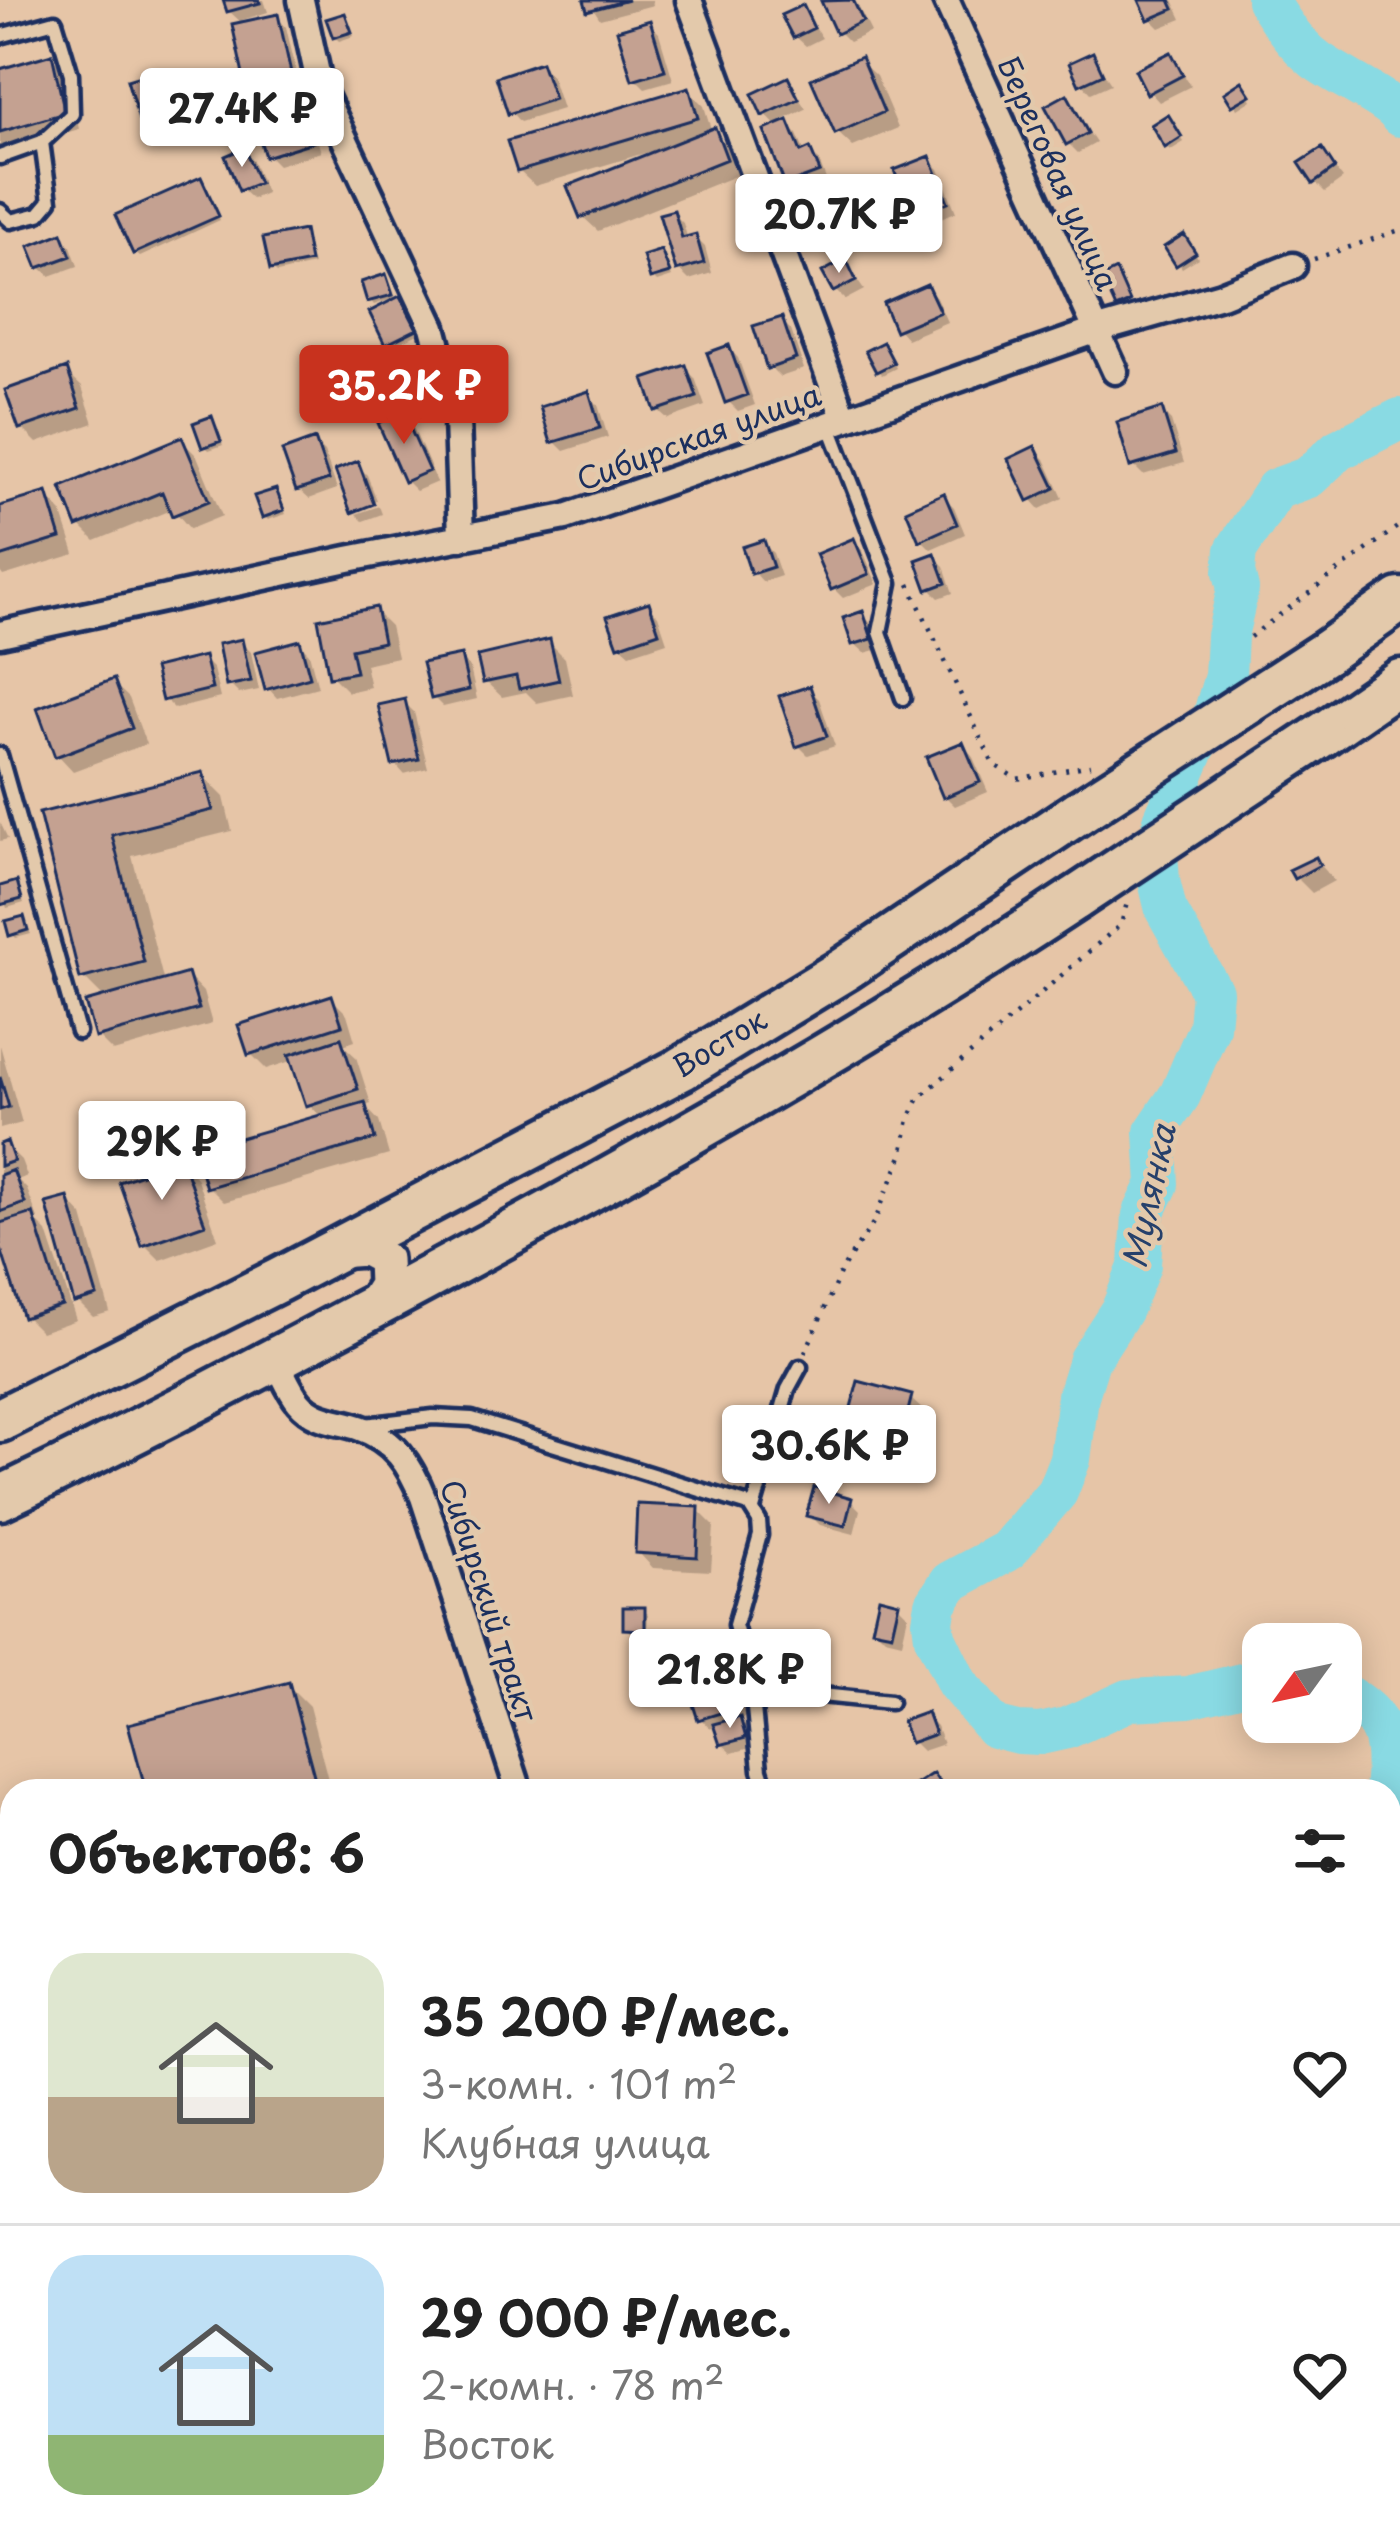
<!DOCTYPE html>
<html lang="ru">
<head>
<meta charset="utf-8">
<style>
	:root { --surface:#fff; --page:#f6f6f6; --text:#222; --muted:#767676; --line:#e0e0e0; --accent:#c8321e }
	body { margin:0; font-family:"Playpen Sans",sans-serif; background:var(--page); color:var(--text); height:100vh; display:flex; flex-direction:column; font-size:45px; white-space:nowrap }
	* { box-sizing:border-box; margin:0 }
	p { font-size:39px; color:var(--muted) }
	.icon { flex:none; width:66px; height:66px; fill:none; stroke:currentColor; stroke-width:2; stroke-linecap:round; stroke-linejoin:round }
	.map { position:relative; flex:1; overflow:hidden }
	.side { position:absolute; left:0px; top:1779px; width:1401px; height:768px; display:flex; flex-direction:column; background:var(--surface); border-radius:36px 36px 0 0; box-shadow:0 6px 30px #0003 }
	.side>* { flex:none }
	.needle { width:78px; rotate:237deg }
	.controls { position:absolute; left:1242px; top:1623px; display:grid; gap:24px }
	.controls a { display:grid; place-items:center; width:120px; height:120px; border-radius:24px; background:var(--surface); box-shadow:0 6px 30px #0003; font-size:60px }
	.price { position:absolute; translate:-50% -102px; padding:0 27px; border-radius:12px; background:#fff; color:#222; font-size:39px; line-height:78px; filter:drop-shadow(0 3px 6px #0008) }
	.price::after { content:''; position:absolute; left:50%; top:72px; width:36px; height:27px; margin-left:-18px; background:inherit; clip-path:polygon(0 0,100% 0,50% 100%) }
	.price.selected { background:var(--accent); color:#fff }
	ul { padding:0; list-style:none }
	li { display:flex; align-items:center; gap:36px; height:300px; padding:0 48px }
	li+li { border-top:3px solid var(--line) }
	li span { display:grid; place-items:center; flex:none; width:336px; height:240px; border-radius:36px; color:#555 }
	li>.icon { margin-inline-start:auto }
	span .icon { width:144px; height:144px; fill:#fffc; stroke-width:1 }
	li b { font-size:51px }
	h2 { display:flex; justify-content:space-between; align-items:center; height:144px; padding:0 48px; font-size:51px }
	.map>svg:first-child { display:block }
</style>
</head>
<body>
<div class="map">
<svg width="1400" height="2547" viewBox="0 0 1400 2547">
	<rect width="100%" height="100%" fill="#e6c5a7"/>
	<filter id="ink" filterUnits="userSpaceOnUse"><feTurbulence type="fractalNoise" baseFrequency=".00833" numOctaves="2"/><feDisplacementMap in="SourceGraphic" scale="24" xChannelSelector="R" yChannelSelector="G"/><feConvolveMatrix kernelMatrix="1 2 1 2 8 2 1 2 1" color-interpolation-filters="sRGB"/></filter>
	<g filter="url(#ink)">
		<!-- green -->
		<path fill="#c6d185" stroke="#708072" stroke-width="3" d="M 12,2278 L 12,2535 L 287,2535 L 288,2541 L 251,2547 L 0,2547 L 0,2287 Z"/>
		<!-- shadow -->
		<path fill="#0003" d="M 226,0 L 264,0 L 268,12 L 242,20 L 243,24 L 229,11 Z
			M 588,0 L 652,0 L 653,5 L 600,19 Z
			M 830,0 L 855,0 L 871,32 L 849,42 L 839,32 L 825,2 Z
			M 1142,0 L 1173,0 L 1182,19 L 1160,28 L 1151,19 Z
			M 802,8 L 822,38 L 806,46 L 796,37 Z
			M 344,16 L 354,36 L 339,41 L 335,37 Z
			M 277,17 L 286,27 L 299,83 L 258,92 L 248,82 Z
			M 649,23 L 659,33 L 673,80 L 645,88 L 635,78 Z
			M 1093,56 L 1111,84 L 1091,93 L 1082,83 Z
			M 1171,56 L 1191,86 L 1159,102 L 1150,92 Z
			M 51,57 L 67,73 L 79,129 L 0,152 L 0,72 Z
			M 860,61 L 876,76 L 898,128 L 853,147 L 837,132 Z
			M 541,65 L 551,75 L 562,109 L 520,122 L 511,112 Z
			M 160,73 L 170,83 L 181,119 L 152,128 L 142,118 Z
			M 788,81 L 806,109 L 783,120 L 797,134 L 805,153 L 810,152 L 819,161 L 827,182 L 798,194 L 788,184 L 778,128 L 765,114 Z
			M 1246,89 L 1252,100 L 1238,109 L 1228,94 Z
			M 688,90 L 704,106 L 712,132 L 729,146 L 740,174 L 598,231 L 582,216 L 649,157 L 648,152 L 535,186 L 519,171 Z
			M 1066,98 L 1096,143 L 1078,153 L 1068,143 Z
			M 300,107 L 310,117 L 321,152 L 278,165 L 268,155 Z
			M 1172,122 L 1184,142 L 1171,150 L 1167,146 Z
			M 243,152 L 253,161 L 266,193 L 252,199 L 242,190 Z
			M 1322,152 L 1343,179 L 1325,192 L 1315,182 Z
			M 929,159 L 939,169 L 956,212 L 925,224 L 915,214 Z
			M 204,184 L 220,220 L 140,257 L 135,253 Z
			M 673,213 L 683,223 L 688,240 L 695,237 L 705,247 L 712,273 L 689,280 L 679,270 Z
			M 303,233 L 313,265 L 277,273 L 273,269 Z
			M 61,237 L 71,246 L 78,266 L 50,276 L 40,267 Z
			M 1188,242 L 1198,258 L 1182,268 L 1168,248 Z
			M 661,253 L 672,277 L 657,282 L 653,278 Z
			M 845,263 L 864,290 L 845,300 L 835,290 Z
			M 386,277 L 395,298 L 374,305 L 370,300 Z
			M 927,287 L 936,297 L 947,322 L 907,339 L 898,329 Z
			M 404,304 L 418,334 L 391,347 L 387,343 Z
			M 781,320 L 791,330 L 804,369 L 780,377 L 770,367 Z
			M 729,348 L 738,358 L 755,405 L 738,411 L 728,401 Z
			M 887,350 L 896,368 L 882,375 L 878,371 Z
			M 685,368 L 695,378 L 705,406 L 668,419 L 658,410 Z
			M 66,372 L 82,387 L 94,423 L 37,443 L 21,427 Z
			M 588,395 L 598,405 L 608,437 L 564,451 L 554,441 Z
			M 1161,411 L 1171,421 L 1184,463 L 1143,475 L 1133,465 Z
			M 402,415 L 412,425 L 437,482 L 416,491 L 406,481 Z
			M 211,420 L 223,445 L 209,450 L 205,446 Z
			M 182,441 L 197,456 L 222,516 L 190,529 L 173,509 L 95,541 L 80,526 Z
			M 314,442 L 324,452 L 337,489 L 309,499 L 299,490 Z
			M 1035,449 L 1045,459 L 1063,498 L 1040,509 L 1031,499 Z
			M 357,465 L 367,475 L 377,500 L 354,509 L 354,512 L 338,472 Z
			M 275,492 L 286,514 L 268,520 L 264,516 Z
			M 46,495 L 61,511 L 75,554 L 3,576 L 0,572 L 0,509 Z
			M 944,497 L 954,507 L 965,534 L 931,549 L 921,539 Z
			M 379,506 L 382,514 L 363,521 L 356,514 Z
			M 854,542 L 863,551 L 877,584 L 843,598 L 833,588 Z
			M 763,543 L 773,553 L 781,576 L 763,582 L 754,572 Z
			M 934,556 L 944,566 L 953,593 L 939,598 L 929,588 Z
			M 648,605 L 658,615 L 667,642 L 630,654 L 620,645 Z
			M 375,611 L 390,626 L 397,657 L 365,664 L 370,687 L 348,692 L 332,676 Z
			M 862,615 L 872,624 L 880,649 L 865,653 L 855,644 Z
			M 241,642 L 251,652 L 259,690 L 239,694 L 229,684 Z
			M 549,642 L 565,658 L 573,695 L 537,703 L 526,692 L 502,697 L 486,682 Z
			M 299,643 L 309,653 L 318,687 L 277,698 L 268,688 Z
			M 460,658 L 470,668 L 477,699 L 443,707 L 433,697 Z
			M 203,659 L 213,669 L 220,698 L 175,709 L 165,699 Z
			M 113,683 L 129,698 L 146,744 L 73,771 L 58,755 Z
			M 809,689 L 819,699 L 835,746 L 808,755 L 798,745 Z
			M 404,702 L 414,712 L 428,768 L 404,774 L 395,764 Z
			M 963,745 L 972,755 L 988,792 L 955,806 L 945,796 Z
			M 203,776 L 224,797 L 232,831 L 132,856 L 164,983 L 188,976 L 203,992 L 212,1024 L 113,1052 L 97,1036 L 105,999 L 83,977 L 42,816 Z
			M 0,822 L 8,839 L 0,841 Z
			M 1315,860 L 1334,881 L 1312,893 L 1296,877 Z
			M 16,885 L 24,903 L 7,908 L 0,889 Z
			M 23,919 L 31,934 L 16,938 L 12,934 Z
			M 332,999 L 347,1014 L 355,1041 L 343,1045 L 356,1057 L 371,1104 L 365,1106 L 379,1121 L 389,1155 L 224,1202 L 209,1187 L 322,1118 L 309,1104 L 294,1060 L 266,1069 L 250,1053 Z
			M 0,1045 L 22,1123 L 0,1129 Z
			M 6,1145 L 21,1160 L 27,1176 L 18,1180 L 27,1189 L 38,1219 L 35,1220 L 47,1232 L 76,1320 L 41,1332 L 25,1316 L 0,1236 L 0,1147 Z
			M 182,1163 L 197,1179 L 218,1239 L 160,1260 L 144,1244 Z
			M 68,1200 L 83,1216 L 110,1312 L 93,1317 L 77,1301 Z
			M 910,1398 L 926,1413 L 911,1472 L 860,1459 L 845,1444 Z
			M 850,1500 L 860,1510 L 854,1534 L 820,1525 L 810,1515 Z
			M 698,1510 L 714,1526 L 711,1571 L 653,1568 L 638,1552 Z
			M 898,1605 L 908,1615 L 902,1642 L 885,1638 L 875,1628 Z
			M 643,1610 L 648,1614 L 647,1632 L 630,1632 L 626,1628 Z
			M 731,1675 L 741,1685 L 751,1716 L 739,1719 L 749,1730 L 754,1747 L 732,1753 L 722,1744 L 717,1726 L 710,1729 L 701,1719 Z
			M 288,1685 L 309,1706 L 331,1791 L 149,1791 Z
			M 926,1716 L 936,1726 L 943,1744 L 922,1751 L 912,1741 Z
			M 12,2421 L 12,2535 L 231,2535 L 233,2547 L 0,2547 L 0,2423 Z"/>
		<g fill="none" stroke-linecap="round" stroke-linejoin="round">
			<!-- river -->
			<path stroke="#89dae3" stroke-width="42" d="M 1267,0 C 1281,22 1295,43 1315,59 C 1335,75 1391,100 1400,116
				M 1263,1679 L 1188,1697 L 1129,1700 L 1067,1728 L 1040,1734 L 1018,1733 L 994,1727 L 957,1683 L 935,1637 L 933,1621 L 936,1604 L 950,1582 L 1007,1551 L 1057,1492 L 1070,1459 L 1078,1396 L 1089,1360 L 1122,1309 L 1140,1265 L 1143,1215 L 1158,1184 L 1155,1132 L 1180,1095 L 1209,1027 L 1212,992 L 1166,910 L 1159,881 L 1157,853 L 1164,820 L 1194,749 L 1213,718 L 1225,676 L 1227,636 L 1238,589 L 1234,572 L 1236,550 L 1276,489 L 1309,477 L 1338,450 L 1400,419
				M 1341,1693 C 1387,1716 1390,1744 1385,1791
				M 991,2547 L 996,2535"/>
		</g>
		<!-- building -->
		<path fill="#c4a191" stroke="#1b2f5e" stroke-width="3" d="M 223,0 L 259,0 L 260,3 L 227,12 Z
			M 584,0 L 628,0 L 587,11 Z
			M 853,0 L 863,21 L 836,34 L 821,1 Z
			M 1139,0 L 1170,0 L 1174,9 L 1148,20 Z
			M 803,5 L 814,28 L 793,38 L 781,15 Z
			M 345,13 L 352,32 L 333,38 L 326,19 Z
			M 278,14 L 291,73 L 245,84 L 232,24 Z
			M 650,20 L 665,70 L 632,80 L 617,30 Z
			M 1093,52 L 1103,74 L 1079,85 L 1069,63 Z
			M 1171,52 L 1183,75 L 1147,94 L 1135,70 Z
			M 52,54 L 65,113 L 0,132 L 0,69 Z
			M 861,57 L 884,112 L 835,134 L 811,79 Z
			M 541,62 L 554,99 L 508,114 L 496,77 Z
			M 160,70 L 173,110 L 139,120 L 127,80 Z
			M 788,77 L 799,99 L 762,116 L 752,94 Z
			M 1242,81 L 1251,95 L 1232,106 L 1224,93 Z
			M 689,87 L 698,118 L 517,172 L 507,141 Z
			M 1067,94 L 1088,133 L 1066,145 L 1045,106 Z
			M 301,104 L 313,142 L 265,157 L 254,118 Z
			M 1168,114 L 1182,137 L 1165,148 L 1151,125 Z
			M 788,120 L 801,152 L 810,148 L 820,172 L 785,185 L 764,130 Z
			M 715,127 L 727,159 L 580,218 L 567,186 Z
			M 244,148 L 259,183 L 239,191 L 225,156 Z
			M 1322,148 L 1335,168 L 1313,184 L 1299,163 Z
			M 930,156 L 948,202 L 912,216 L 894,170 Z
			M 201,177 L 219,216 L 133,254 L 115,215 Z
			M 674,210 L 682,238 L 696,234 L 704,263 L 676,271 L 659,214 Z
			M 304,230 L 310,262 L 270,270 L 263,238 Z
			M 62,233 L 71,256 L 38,268 L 29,246 Z
			M 1184,234 L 1196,253 L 1176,266 L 1164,247 Z
			M 661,250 L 670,273 L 650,279 L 643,256 Z
			M 846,259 L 856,280 L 833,292 L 822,272 Z
			M 1116,270 L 1130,302 L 1116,308 L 1102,277 Z
			M 386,274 L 393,295 L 367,302 L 361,282 Z
			M 927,284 L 940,312 L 895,331 L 883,303 Z
			M 400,296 L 417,329 L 385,345 L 369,312 Z
			M 782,317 L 796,359 L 767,369 L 753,326 Z
			M 883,342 L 894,363 L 876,372 L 865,351 Z
			M 729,345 L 747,395 L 725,403 L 707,353 Z
			M 686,365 L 697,397 L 655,411 L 644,379 Z
			M 67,368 L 80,408 L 19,429 L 5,390 Z
			M 589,391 L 600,428 L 551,443 L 540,407 Z
			M 1162,408 L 1176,453 L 1130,467 L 1117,422 Z
			M 403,412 L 429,471 L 404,482 L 378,423 Z
			M 212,416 L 221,441 L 202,448 L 193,423 Z
			M 182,437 L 209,501 L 172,516 L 162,492 L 77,527 L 61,487 Z
			M 315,439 L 329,480 L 296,491 L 282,451 Z
			M 1035,446 L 1055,488 L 1028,501 L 1008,459 Z
			M 358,461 L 374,504 L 351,513 L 335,470 Z
			M 276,489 L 284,510 L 262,518 L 254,496 Z
			M 47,492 L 61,538 L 0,557 L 0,506 Z
			M 944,493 L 957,524 L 919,541 L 906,510 Z
			M 854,538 L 869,574 L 831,590 L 816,554 Z
			M 764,540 L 773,567 L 751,574 L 742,547 Z
			M 935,553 L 946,583 L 927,590 L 916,560 Z
			M 649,602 L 659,632 L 618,646 L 607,616 Z
			M 376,607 L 383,642 L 351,649 L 356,672 L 329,677 L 318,619 Z
			M 863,611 L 872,639 L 852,645 L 843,618 Z
			M 242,639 L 251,681 L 226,686 L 218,644 Z
			M 550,639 L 559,680 L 519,689 L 516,676 L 483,683 L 477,656 Z
			M 300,640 L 310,677 L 265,690 L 255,652 Z
			M 461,655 L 469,690 L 431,699 L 422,663 Z
			M 204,656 L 212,689 L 162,701 L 154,668 Z
			M 114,679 L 132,728 L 55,757 L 37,708 Z
			M 810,686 L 827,736 L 796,747 L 779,696 Z
			M 405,699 L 419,759 L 392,765 L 378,705 Z
			M 963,742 L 980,782 L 943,798 L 926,757 Z
			M 203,772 L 213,810 L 112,835 L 144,962 L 80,979 L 39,813 Z
			M 1316,857 L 1320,865 L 1294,879 L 1289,870 Z
			M 17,881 L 22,899 L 0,905 L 0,886 Z
			M 24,916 L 28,930 L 9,936 L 5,921 Z
			M 188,973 L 199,1009 L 95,1038 L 85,1002 Z
			M 332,995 L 342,1025 L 248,1055 L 238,1025 Z
			M 341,1038 L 358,1089 L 306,1106 L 289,1055 Z
			M 0,1077 L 9,1107 L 0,1110 Z
			M 365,1102 L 375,1139 L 206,1188 L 195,1151 Z
			M 7,1141 L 14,1161 L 0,1166 L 0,1144 Z
			M 182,1160 L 205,1224 L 142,1246 L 119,1182 Z
			M 13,1170 L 25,1203 L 0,1212 L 0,1175 Z
			M 68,1197 L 97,1296 L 74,1303 L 46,1203 Z
			M 33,1213 L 62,1305 L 23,1318 L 0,1246 L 0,1223 Z
			M 858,1381 L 912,1395 L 896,1459 L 841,1445 Z
			M 798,1433 L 806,1436 L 801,1454 L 792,1451 Z
			M 814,1487 L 852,1498 L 845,1526 L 806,1516 Z
			M 637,1504 L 699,1507 L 697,1557 L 635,1553 Z
			M 879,1597 L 899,1602 L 892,1633 L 872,1629 Z
			M 623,1607 L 645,1607 L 645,1630 L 623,1629 Z
			M 732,1671 L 743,1706 L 698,1720 L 687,1686 Z
			M 289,1682 L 316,1783 L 287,1791 L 146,1791 L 128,1724 Z
			M 927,1712 L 935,1734 L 910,1743 L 902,1721 Z
			M 740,1717 L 746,1738 L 720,1745 L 713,1724 Z
			M 933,1773 L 945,1791 L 905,1791 Z
			M 12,2418 L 12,2535 L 186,2535 L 111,2547 L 0,2547 L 0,2420 Z
			M 830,2535 L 863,2535 L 867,2547 L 834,2547 Z"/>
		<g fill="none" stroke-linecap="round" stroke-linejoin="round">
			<!-- lane casing -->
			<g stroke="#1b2f5e" stroke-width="21">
				<path id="lane" d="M 0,36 L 55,21 L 71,74 L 72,114 L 42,142 L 0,157
					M 0,211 L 11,221 L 39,214 L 50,201 L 42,142
					M 829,424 L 890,583 L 880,632 L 903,698
					M 0,755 L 78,1032
					M 365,1425 L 433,1417 L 472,1419 L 749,1505 L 759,1521 L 760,1535 L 735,1625 L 752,1688 L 760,1770 L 767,1791
					M 753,1509 L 788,1389 L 800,1367
					M 752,1688 L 890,1702"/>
			</g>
			<!-- street casing -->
			<g stroke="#1b2f5e" stroke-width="33">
				<path id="street" d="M 301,0 L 320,87 L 433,327 L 457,419 L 461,538
					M 689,0 L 844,417
					M 946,0 L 1115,371
					M 0,634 L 348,559 L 566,517 L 1095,331 L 1221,295 L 1293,266
					M 275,1359 C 283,1373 289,1390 299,1402 C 316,1422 338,1420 360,1428 C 395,1440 410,1465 423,1497 L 519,1791
					M 775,2535 L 779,2547"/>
			</g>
			<!-- secondary casing -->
			<g stroke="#1b2f5e" stroke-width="42">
				<path id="secondary" d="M 337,1251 L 365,1249 L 384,1259 L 385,1285 L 370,1309"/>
			</g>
			<!-- highway casing -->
			<g stroke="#1b2f5e" stroke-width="51">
				<path id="highway" d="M 1325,653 L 1400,600
					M 1322,735 L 1400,681
					M 0,1420 L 279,1280 L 681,1069 L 845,969 L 1079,812
					M 0,1498 C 135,1434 266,1364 398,1294 C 630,1170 857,1043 1076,898"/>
			</g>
			<!-- path -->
			<path stroke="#1b2f5e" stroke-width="4.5" stroke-dasharray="3 9" stroke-linecap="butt" d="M 1314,259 L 1400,230
				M 909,584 L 993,764 L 1017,779 L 1090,765
				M 1250,637 L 1400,525
				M 805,1353 L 842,1269 L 875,1220 L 902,1156 L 909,1119 L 919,1098 L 1121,924 L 1127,903"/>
			<!-- lane -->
			<use href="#lane" stroke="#e3c9ab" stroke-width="12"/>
			<!-- street -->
			<use href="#street" stroke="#e3c9ab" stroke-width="24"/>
			<!-- secondary -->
			<use href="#secondary" stroke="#e3c9ab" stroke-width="33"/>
			<!-- highway -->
			<use href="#highway" stroke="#e3c9ab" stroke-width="42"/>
			<!-- highway-bridge casing -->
			<g stroke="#1b2f5e" stroke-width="51" stroke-linecap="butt">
				<path id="highway-bridge" d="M 1079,812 L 1325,653
					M 1076,898 L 1322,735"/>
			</g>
			<!-- highway-bridge -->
			<use href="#highway-bridge" stroke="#e3c9ab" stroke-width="42"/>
		</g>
	</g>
	<g text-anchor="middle" stroke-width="9" stroke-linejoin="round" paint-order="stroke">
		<!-- street labels -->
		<g font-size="30" fill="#1b2f5e" stroke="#e3c9ab">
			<text transform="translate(1057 174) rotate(66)" y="10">Береговая улица</text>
			<text transform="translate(699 438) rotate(-20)" y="10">Сибирская улица</text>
			<text transform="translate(720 1044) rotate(-31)" y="10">Восток</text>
			<text transform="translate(488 1601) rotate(72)" y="10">Сибирский тракт</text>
		</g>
		<!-- water labels -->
		<g font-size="33" font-style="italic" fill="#26406b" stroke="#e3c9ab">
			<text transform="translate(1149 1196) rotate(-78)" y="12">Мулянка</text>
		</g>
	</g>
</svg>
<div class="controls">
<a><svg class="needle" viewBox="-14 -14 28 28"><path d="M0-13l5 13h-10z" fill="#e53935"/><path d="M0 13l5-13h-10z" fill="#767676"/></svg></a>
</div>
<b class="price" style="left:242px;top:170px">27.4K ₽</b>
<b class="price" style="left:839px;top:276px">20.7K ₽</b>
<b class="price selected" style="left:404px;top:447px">35.2K ₽</b>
<b class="price" style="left:162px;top:1203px">29K ₽</b>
<b class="price" style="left:829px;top:1507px">30.6K ₽</b>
<b class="price" style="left:730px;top:1731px">21.8K ₽</b>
<section class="side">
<h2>Объектов: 6<svg class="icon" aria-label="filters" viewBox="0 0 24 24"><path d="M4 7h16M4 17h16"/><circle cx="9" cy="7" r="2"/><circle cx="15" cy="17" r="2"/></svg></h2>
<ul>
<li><span style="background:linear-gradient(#dfe7d0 60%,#b9a48a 0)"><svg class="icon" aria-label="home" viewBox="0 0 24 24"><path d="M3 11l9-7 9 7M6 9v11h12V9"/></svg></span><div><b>35 200 ₽/мес.</b><p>3-комн. · 101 m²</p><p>Клубная улица</p></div><svg class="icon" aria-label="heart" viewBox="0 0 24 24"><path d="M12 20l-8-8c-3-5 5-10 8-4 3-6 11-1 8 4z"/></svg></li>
<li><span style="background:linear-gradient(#bfe0f5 75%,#8fb573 0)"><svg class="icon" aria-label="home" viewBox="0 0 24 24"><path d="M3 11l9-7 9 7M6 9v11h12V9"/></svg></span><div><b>29 000 ₽/мес.</b><p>2-комн. · 78 m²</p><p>Восток</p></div><svg class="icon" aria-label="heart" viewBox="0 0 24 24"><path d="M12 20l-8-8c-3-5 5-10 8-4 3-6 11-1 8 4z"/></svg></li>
</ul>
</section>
</div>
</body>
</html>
